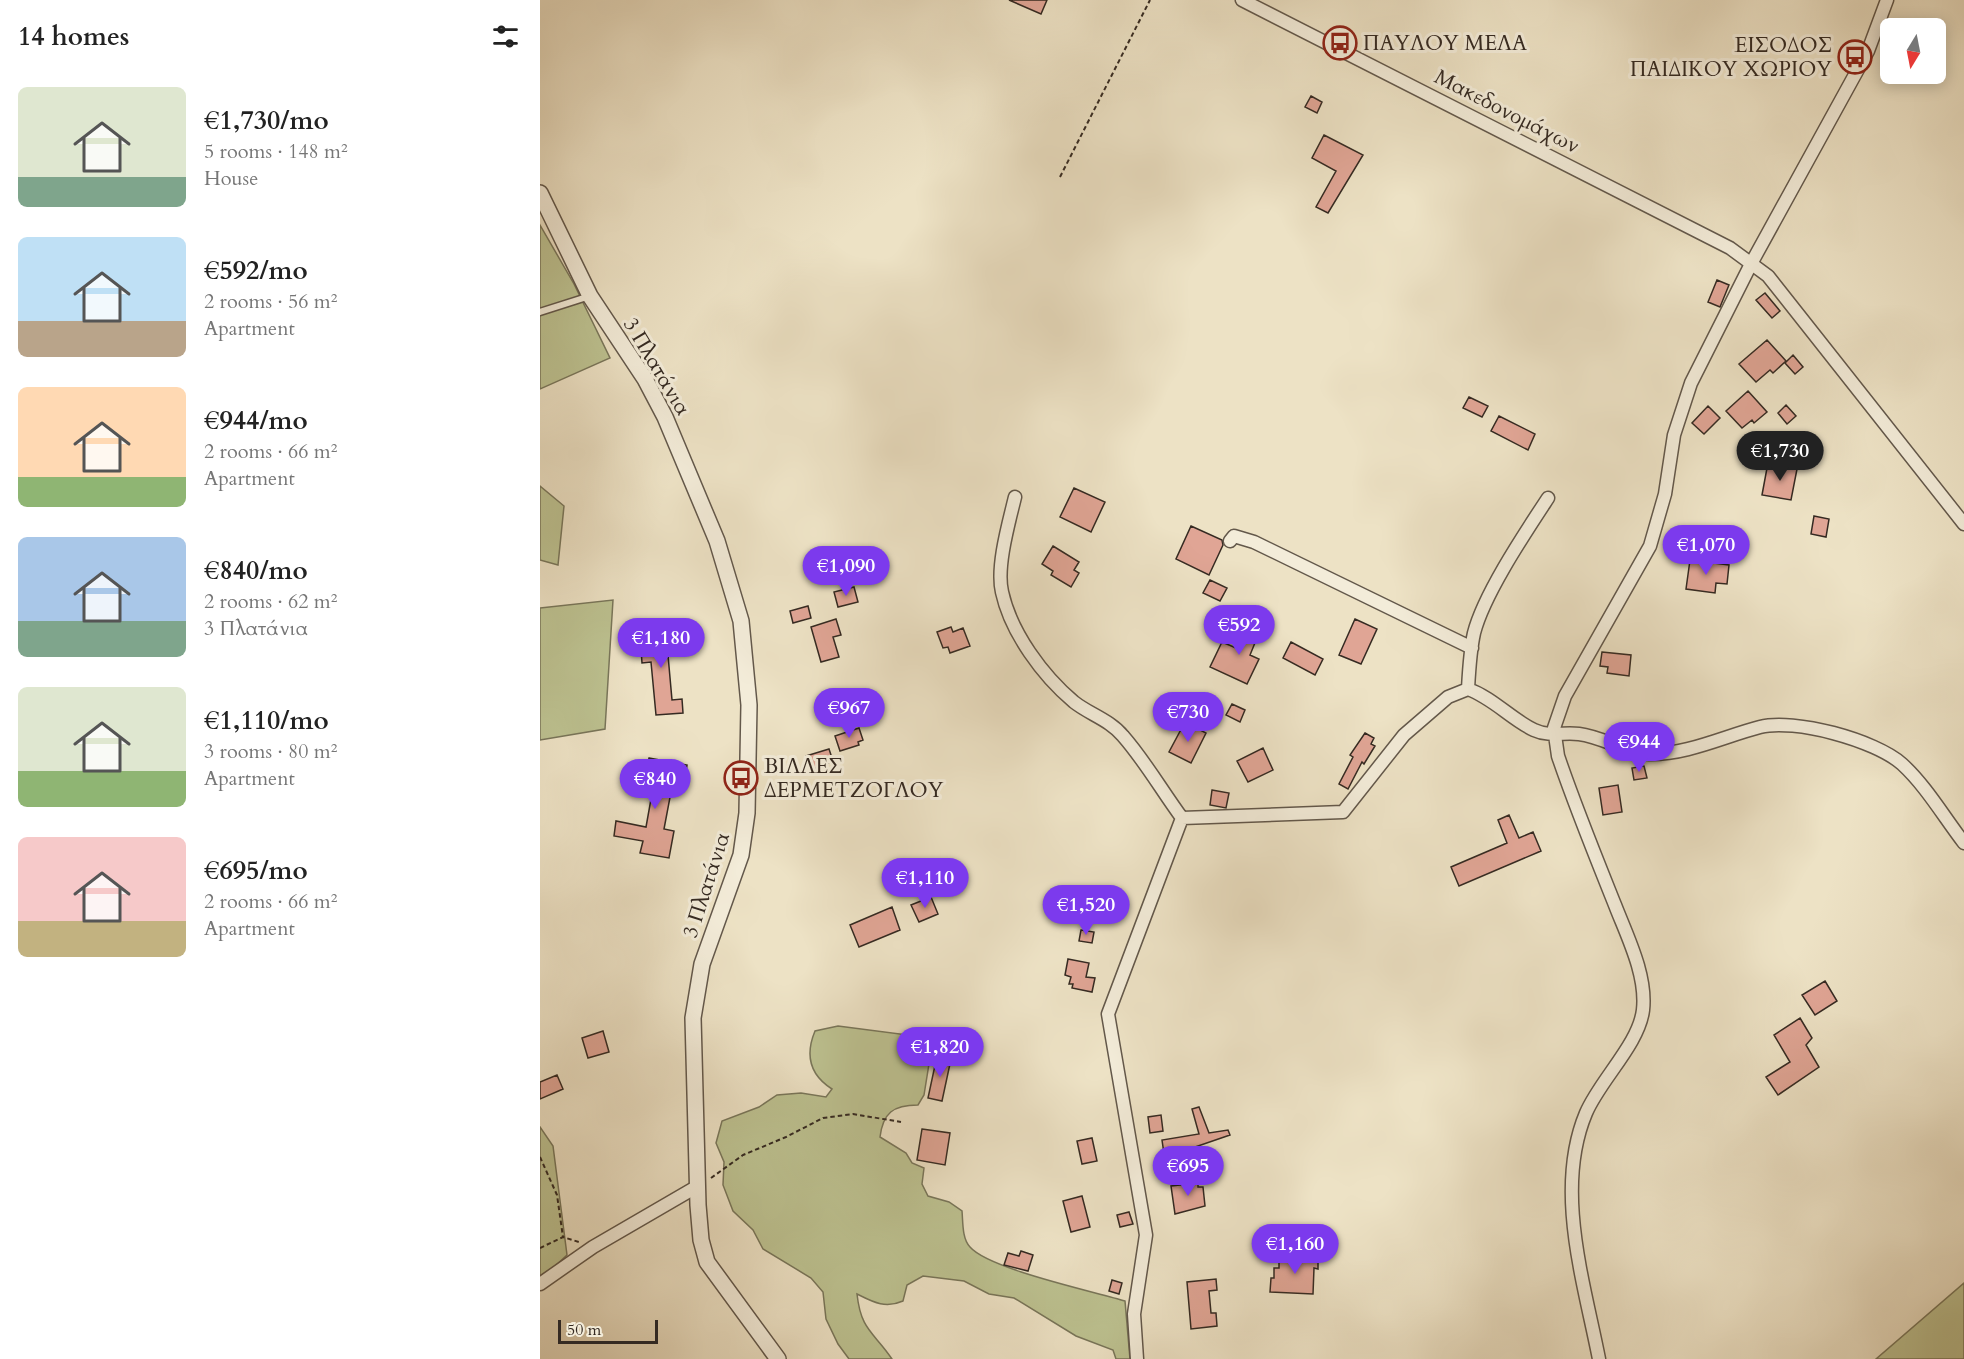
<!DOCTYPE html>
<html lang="en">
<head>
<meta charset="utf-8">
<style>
	:root { --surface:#fff; --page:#f2f2f2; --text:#222; --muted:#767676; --accent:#7c3aed }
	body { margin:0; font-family:Cardo,serif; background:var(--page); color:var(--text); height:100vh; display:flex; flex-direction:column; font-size:22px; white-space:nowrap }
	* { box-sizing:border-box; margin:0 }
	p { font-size:20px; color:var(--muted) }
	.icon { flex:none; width:33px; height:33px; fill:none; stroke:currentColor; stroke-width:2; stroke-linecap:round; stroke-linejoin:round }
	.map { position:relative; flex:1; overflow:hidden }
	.drawer { display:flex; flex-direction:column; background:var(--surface); width:540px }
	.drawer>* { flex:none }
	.needle { width:39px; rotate:190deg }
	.tools { position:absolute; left:1340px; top:18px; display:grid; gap:12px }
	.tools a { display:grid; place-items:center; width:66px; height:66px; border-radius:9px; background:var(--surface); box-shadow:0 3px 15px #0003; font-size:30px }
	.scale { position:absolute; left:18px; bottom:15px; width:100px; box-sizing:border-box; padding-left:6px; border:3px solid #352a22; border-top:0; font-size:16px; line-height:21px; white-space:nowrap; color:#352a22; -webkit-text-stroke:4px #f3ecd9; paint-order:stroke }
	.price { position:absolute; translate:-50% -51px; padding:0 14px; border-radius:21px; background:var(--accent); color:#fff; font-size:20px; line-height:39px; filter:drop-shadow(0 2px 3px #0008) }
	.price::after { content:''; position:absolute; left:50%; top:36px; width:18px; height:14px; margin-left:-9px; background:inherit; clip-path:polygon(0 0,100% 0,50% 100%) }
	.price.current { background:#222; color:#fff }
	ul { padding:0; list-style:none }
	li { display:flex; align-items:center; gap:18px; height:150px; padding:0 18px }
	li span { display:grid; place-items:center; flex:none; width:168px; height:120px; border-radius:9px; color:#555 }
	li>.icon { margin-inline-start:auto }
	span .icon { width:72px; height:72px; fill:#fffc; stroke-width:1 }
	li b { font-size:26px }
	h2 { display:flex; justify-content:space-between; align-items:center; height:72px; padding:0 18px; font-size:26px }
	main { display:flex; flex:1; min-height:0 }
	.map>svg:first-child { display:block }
</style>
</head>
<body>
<main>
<section class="drawer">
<h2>14 homes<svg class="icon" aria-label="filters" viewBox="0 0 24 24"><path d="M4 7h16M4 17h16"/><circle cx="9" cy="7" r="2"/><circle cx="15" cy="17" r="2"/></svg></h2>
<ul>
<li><span style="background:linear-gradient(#dfe7d0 75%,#7fa58c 0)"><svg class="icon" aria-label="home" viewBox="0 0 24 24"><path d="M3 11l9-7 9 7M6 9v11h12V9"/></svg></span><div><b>€1,730/mo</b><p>5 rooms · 148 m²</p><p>House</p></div></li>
<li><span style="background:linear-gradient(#bfe0f5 70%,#b9a48a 0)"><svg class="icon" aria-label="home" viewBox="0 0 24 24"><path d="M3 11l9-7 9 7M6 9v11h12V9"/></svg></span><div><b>€592/mo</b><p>2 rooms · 56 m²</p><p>Apartment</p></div></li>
<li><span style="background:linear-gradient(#ffd9b3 75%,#8fb573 0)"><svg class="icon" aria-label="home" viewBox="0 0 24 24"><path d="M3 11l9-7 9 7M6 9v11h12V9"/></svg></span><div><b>€944/mo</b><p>2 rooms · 66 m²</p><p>Apartment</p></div></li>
<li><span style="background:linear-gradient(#a9c7e8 70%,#7fa58c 0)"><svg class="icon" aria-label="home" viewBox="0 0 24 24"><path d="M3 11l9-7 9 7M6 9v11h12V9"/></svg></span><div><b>€840/mo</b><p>2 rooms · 62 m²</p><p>3 Πλατάνια</p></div></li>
<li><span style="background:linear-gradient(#dfe7d0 70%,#8fb573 0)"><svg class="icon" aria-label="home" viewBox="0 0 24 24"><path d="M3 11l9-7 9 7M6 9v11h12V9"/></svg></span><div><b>€1,110/mo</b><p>3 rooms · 80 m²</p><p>Apartment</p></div></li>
<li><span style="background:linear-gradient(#f6c9c9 70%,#c2b280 0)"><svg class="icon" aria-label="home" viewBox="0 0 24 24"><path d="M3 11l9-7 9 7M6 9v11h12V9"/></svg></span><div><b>€695/mo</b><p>2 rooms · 66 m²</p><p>Apartment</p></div></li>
</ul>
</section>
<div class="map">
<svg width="1424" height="1359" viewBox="0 0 1424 1359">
	<rect width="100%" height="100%" fill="#ede2c5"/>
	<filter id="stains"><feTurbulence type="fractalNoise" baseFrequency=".00333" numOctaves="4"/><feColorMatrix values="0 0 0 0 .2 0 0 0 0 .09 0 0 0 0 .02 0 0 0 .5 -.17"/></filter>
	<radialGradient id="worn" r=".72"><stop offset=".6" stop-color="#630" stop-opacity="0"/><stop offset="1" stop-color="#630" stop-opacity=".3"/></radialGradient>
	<!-- green -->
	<path fill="#bdc291" stroke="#79765a" stroke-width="1.5" d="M 0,225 L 34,284 L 70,358 L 0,389 Z
		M 0,486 L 24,506 L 18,565 L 0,560 Z
		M 73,600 L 65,729 L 0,740 L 0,608 Z
		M 298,1026 L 399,1039 L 389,1064 L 384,1095 L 378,1105 C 353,1105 343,1113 340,1137 L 366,1153 L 372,1163 L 384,1168 L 382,1184 L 388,1196 L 409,1202 L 422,1211 C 423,1222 422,1239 430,1247 C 449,1269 552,1291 585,1301 L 590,1359 L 576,1359 L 573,1350 L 536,1336 L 474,1298 L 449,1294 L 424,1281 L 383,1276 L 367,1285 L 363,1301 C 345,1309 333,1302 317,1294 C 321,1331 334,1332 352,1359 L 309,1359 L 298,1344 L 286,1319 L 283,1292 L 271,1278 L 223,1249 L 213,1230 L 193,1211 L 183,1185 L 184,1162 L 176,1143 L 182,1121 L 219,1107 L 237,1095 L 261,1093 L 286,1097 L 292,1089 C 270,1075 265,1055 275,1031 Z
		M 0,1127 L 13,1146 L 27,1255 L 0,1280 Z
		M 1424,1283 L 1424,1359 L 1336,1359 Z"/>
	<!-- building -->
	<path fill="#e0a595" stroke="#352a22" stroke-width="1.5" d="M 469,0 L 507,0 L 501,14 Z
		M 771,96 L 782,102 L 777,113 L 765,107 Z
		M 784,135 L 823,155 L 788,213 L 776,207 L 796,171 L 772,158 Z
		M 1177,280 L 1189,285 L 1180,307 L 1168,302 Z
		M 1225,293 L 1240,311 L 1232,318 L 1216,300 Z
		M 1227,340 L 1246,361 L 1233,373 L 1230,370 L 1216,382 L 1199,364 Z
		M 1253,355 L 1263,367 L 1255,374 L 1245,363 Z
		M 1208,391 L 1227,412 L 1214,423 L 1212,420 L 1202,428 L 1186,411 Z
		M 929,397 L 948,406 L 942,417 L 923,408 Z
		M 1246,405 L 1256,416 L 1247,424 L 1238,413 Z
		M 1168,406 L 1180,418 L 1164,434 L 1152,423 Z
		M 959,416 L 995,434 L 988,450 L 951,431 Z
		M 1232,465 L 1257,469 L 1251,500 L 1222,495 L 1227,468 L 1231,469 Z
		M 534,488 L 565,502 L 551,532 L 520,517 Z
		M 1274,516 L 1289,519 L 1286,537 L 1271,534 Z
		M 651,526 L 682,540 L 683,545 L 669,575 L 636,559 Z
		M 513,546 L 539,562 L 534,570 L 539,573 L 531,587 L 511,575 L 513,571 L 502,564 Z
		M 1150,560 L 1189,565 L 1187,584 L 1176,583 L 1175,593 L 1146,589 Z
		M 670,580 L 687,588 L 680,601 L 663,593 Z
		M 314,587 L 318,602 L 298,607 L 294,592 Z
		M 268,606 L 271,618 L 253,623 L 250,611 Z
		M 296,619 L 301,635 L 293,637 L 299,657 L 281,662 L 271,627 Z
		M 815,619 L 837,629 L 821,664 L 799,655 Z
		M 707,621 L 721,628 L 710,655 L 719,659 L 707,684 L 670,667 L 682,642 L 696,648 Z
		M 411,627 L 413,632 L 423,628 L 430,646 L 410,653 L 408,647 L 403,648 L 397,632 Z
		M 142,630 L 143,643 L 127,644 L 132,700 L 142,699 L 143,713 L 116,715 L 111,662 L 102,663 L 100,634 Z
		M 751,642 L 783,659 L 775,675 L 743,658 Z
		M 1062,652 L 1091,655 L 1089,676 L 1067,673 L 1068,667 L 1060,666 Z
		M 692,704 L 705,710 L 700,722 L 686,715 Z
		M 645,722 L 666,733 L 651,763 L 629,752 Z
		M 319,728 L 323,740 L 318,742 L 319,745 L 300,751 L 295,736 Z
		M 825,733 L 834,738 L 831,744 L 835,746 L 824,764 L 822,762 L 808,789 L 799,784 L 813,757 L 810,755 Z
		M 723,748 L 733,770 L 708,782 L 697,761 Z
		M 289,749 L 293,761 L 271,770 L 266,756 Z
		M 109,758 L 147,765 L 145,778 L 134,776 L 124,829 L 134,831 L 129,858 L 100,853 L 103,841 L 74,836 L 76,821 L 106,827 L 113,788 L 103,786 Z
		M 1104,766 L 1107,778 L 1094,780 L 1092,768 Z
		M 1078,785 L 1082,812 L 1063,815 L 1059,788 Z
		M 672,790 L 689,793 L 686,808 L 670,805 Z
		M 969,815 L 979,838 L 993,832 L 1001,851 L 919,886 L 911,867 L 967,843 L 958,820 Z
		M 391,897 L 398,914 L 379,922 L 371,905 Z
		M 352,907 L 360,930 L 319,947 L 310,925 Z
		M 541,930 L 554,932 L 552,943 L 539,941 Z
		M 528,959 L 549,963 L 546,977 L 555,978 L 552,992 L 532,988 L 533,984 L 529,984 L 531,977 L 525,975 Z
		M 1285,981 L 1297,1001 L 1275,1015 L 1262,995 Z
		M 1260,1018 L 1272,1038 L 1266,1045 L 1279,1067 L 1238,1095 L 1226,1077 L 1250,1062 L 1234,1035 Z
		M 63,1031 L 69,1052 L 48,1058 L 42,1038 Z
		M 397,1056 L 411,1059 L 402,1101 L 388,1098 Z
		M 17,1075 L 23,1089 L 0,1099 L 0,1082 Z
		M 659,1107 L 669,1133 L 688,1130 L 690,1135 L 655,1147 L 657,1159 L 626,1167 L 622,1140 L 659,1134 L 652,1109 Z
		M 621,1115 L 623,1131 L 610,1133 L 608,1117 Z
		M 382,1129 L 410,1133 L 405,1165 L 377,1160 Z
		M 552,1138 L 557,1161 L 542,1164 L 537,1141 Z
		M 658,1183 L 658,1187 L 663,1187 L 665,1206 L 635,1214 L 631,1186 Z
		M 542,1196 L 550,1227 L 531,1232 L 523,1201 Z
		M 589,1212 L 593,1224 L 580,1227 L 577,1215 Z
		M 481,1251 L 493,1255 L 488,1271 L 464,1265 L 468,1253 L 479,1256 Z
		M 739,1255 L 778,1257 L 778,1269 L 774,1268 L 773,1294 L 730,1292 L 731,1278 L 734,1278 L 734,1268 L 739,1268 Z
		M 676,1279 L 677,1290 L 669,1291 L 671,1313 L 676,1313 L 677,1326 L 651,1329 L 647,1282 Z
		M 572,1280 L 582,1283 L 579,1294 L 569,1291 Z"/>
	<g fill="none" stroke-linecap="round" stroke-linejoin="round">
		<!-- service casing -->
		<g stroke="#63584b" stroke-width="9">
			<path id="service" d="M 0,312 L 50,296"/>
		</g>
		<!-- minor casing -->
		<g stroke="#63584b" stroke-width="15">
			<path id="minor" d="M 702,0 L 1190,248 L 1228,276 L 1424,524
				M 475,497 C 469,522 456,567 462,592 C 471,633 503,676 534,702 C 549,714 570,720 583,736 C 605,761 622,791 642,818 L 803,812 L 864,735 L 908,697 L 928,689 C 953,698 971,719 994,730 C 1009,737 1024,732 1039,734 C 1063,737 1084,752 1109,754 C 1146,755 1185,736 1220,727 C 1254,718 1335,740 1362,764 C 1386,786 1404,817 1424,843
				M 690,541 L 694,536 L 714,542 L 932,648
				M 928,689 C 929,671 930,651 934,633 C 944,594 985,533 1008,498
				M 0,1284 L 53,1247 L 158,1186
				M 597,1359 L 594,1314 L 606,1235 L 568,1014 L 642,818
				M 1059,1359 C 1044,1282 1014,1189 1046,1113 C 1060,1080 1099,1044 1103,1010 C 1107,975 1087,936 1075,905 C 1055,855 1035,806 1018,756 L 1014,728 L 1025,696 L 1110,546 L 1125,494 L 1134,435 L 1151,383 L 1212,262 L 1328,51 L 1347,0"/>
		</g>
		<!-- tertiary casing -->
		<g stroke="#63584b" stroke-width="18">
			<path id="tertiary" d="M 0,193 L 50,296 L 105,379 L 125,417 L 177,541 L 201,621 L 209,705 L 207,813 L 201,855 L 162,964 L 153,1018 L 158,1205 L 161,1240 L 167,1262 L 238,1359"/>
		</g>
		<!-- path -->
		<path stroke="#352a22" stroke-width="2" stroke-dasharray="4.5 3" stroke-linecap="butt" d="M 520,177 L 610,0
			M 0,1157 L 17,1195 L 23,1237
			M 171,1178 L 203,1155 L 246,1137 L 283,1118 L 313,1114 L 361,1122
			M 0,1248 L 23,1237 L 39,1242"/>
		<!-- service -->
		<use href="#service" stroke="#f3ecd9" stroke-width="6"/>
		<!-- minor -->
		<use href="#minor" stroke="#f3ecd9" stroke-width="12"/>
		<!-- tertiary -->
		<use href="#tertiary" stroke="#f3ecd9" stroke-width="15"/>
	</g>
	<!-- icons -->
	<defs>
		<g id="bus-ring" transform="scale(1.725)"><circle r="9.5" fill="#f3ecd9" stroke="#8f2418" stroke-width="1.5"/><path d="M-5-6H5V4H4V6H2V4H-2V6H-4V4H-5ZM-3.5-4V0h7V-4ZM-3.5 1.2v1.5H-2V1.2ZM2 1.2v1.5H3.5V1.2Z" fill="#8f2418"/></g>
	</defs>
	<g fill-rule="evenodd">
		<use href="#bus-ring" x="800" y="43"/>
		<use href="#bus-ring" x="1315" y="57"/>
		<use href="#bus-ring" x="201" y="778"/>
	</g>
	<g text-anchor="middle" stroke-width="6" stroke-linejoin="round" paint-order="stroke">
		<!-- poi labels -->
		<g font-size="21" fill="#352a22" stroke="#f3ecd9" text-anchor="start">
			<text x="823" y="50">ΠΑΥΛΟΥ ΜΕΛΑ</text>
			<text x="1292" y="52" text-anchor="end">ΕΙΣΟΔΟΣ<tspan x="1292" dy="24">ΠΑΙΔΙΚΟΥ ΧΩΡΙΟΥ</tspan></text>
			<text x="224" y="773">ΒΙΛΛΕΣ<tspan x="224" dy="24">ΔΕΡΜΕΤΖΟΓΛΟΥ</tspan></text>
		</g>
		<!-- street labels -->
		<g font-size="21" fill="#352a22" stroke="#f3ecd9">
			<text transform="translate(967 111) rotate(27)" y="7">Μακεδονομάχων</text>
			<text transform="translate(117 366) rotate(59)" y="7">3 Πλατάνια</text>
			<text transform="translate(166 885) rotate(-72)" y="7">3 Πλατάνια</text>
		</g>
	</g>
	<rect width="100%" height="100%" filter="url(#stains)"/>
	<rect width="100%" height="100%" fill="url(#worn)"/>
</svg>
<div class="tools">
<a><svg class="needle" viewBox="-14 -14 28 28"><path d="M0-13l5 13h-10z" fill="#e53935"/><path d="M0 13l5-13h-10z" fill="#767676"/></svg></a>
</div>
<div class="scale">50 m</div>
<b class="price current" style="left:1240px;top:482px">€1,730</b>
<b class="price" style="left:1166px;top:576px">€1,070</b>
<b class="price" style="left:306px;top:597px">€1,090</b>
<b class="price" style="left:699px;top:656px">€592</b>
<b class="price" style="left:121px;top:669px">€1,180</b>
<b class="price" style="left:309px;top:739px">€967</b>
<b class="price" style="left:648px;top:743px">€730</b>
<b class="price" style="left:1099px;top:773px">€944</b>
<b class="price" style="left:115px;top:810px">€840</b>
<b class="price" style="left:385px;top:909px">€1,110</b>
<b class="price" style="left:546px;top:936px">€1,520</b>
<b class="price" style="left:400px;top:1078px">€1,820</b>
<b class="price" style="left:648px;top:1197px">€695</b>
<b class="price" style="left:755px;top:1275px">€1,160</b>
</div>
</main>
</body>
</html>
